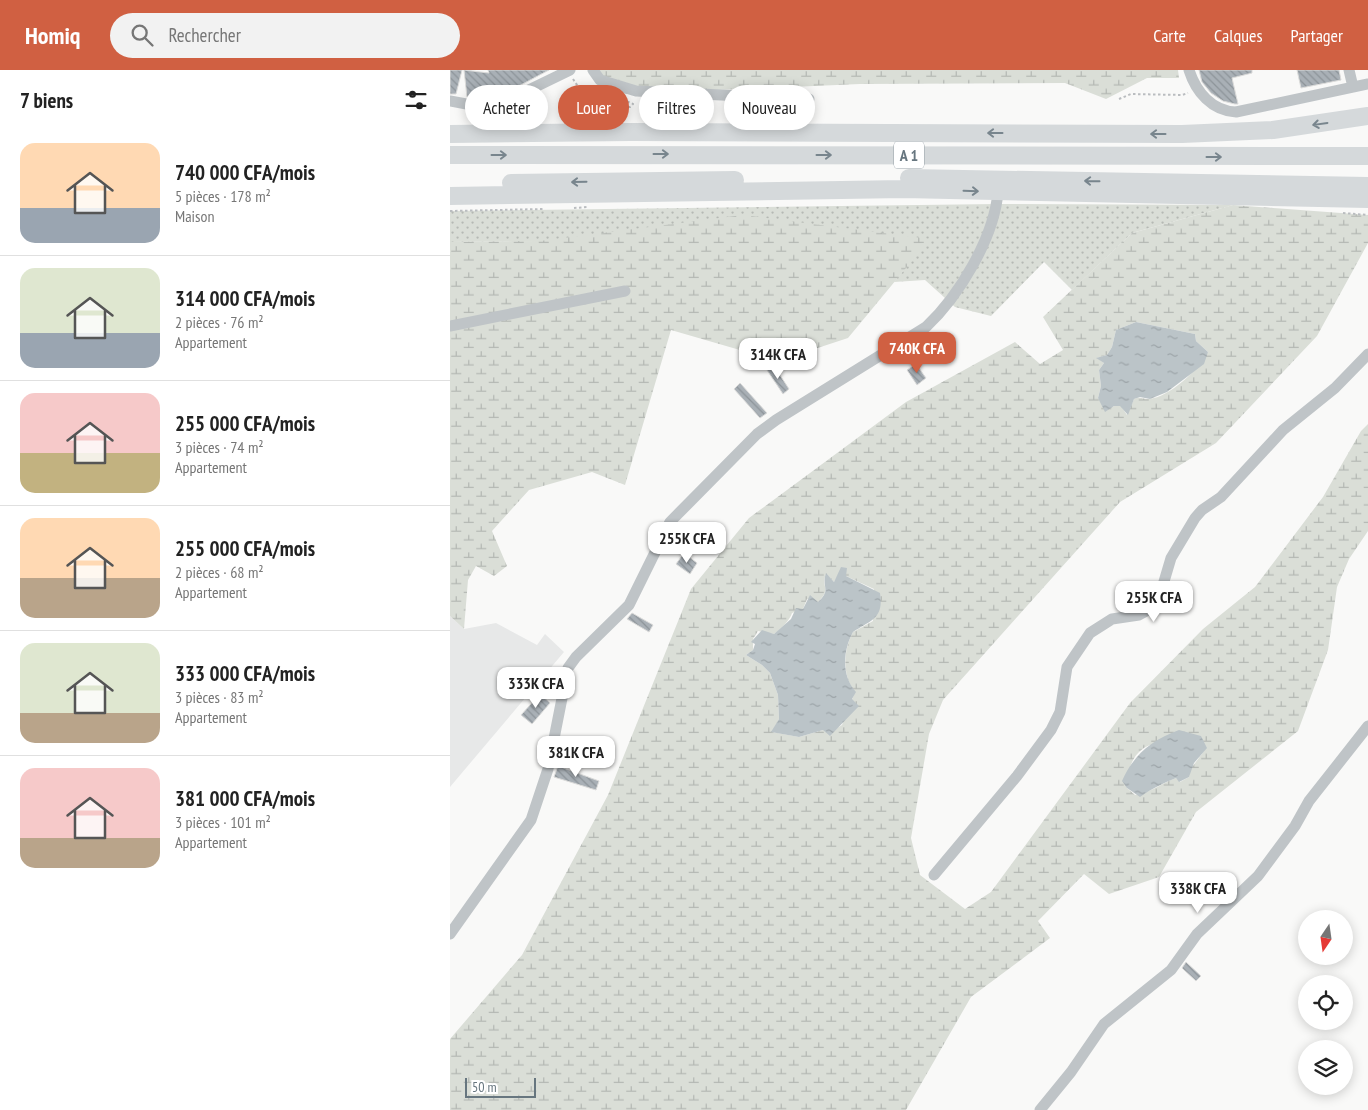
<!DOCTYPE html>
<html lang="fr">
<head>
<meta charset="utf-8">
<style>
	:root { --surface:#fff; --page:#f2f2f2; --text:#222; --muted:#767676; --line:#e0e0e0; --accent:#d06042 }
	body { margin:0; font-family:"PT Sans Narrow",sans-serif; background:var(--page); color:var(--text); height:100vh; display:flex; flex-direction:column; font-size:19px; white-space:nowrap }
	* { box-sizing:border-box; margin:0 }
	p { font-size:16px; color:var(--muted) }
	.icon { flex:none; width:28px; height:28px; fill:none; stroke:currentColor; stroke-width:2; stroke-linecap:round; stroke-linejoin:round }
	.map { position:relative; flex:1; overflow:hidden }
	.side { display:flex; flex-direction:column; background:var(--surface); width:450px }
	.side>* { flex:none }
	.guide { position:absolute; left:15px; top:15px; width:475px; height:45px; display:flex; gap:10px }
	.needle { width:32px; rotate:193deg }
	.buttons { position:absolute; left:848px; top:840px; display:grid; gap:10px }
	.buttons a { display:grid; place-items:center; width:55px; height:55px; border-radius:50%; background:var(--surface); box-shadow:0 2px 12px #0003; font-size:25px }
	.scale { position:absolute; left:15px; bottom:12px; width:71px; box-sizing:border-box; padding-left:5px; border:2px solid #67767f; border-top:0; font-size:14px; line-height:18px; white-space:nowrap; color:#67767f; -webkit-text-stroke:4px #fff; paint-order:stroke }
	.price { position:absolute; translate:-50% -42px; padding:0 11px; border-radius:10px; background:#fff; color:#222; font-size:16px; line-height:32px; filter:drop-shadow(0 1px 2px #0008) }
	.price::after { content:''; position:absolute; left:50%; top:30px; width:15px; height:11px; margin-left:-8px; background:inherit; clip-path:polygon(0 0,100% 0,50% 100%) }
	.price.active { background:var(--accent); color:#fff }
	ul { padding:0; list-style:none }
	li { display:flex; align-items:center; gap:15px; height:125px; padding:0 20px }
	li+li { border-top:1px solid var(--line) }
	li span { display:grid; place-items:center; flex:none; width:140px; height:100px; border-radius:15px; color:#555 }
	li>.icon { margin-inline-start:auto }
	span .icon { width:60px; height:60px; fill:#fffc; stroke-width:1 }
	li b { font-size:21px }
	h2 { display:flex; justify-content:space-between; align-items:center; height:60px; padding:0 20px; font-size:21px }
	.pill { padding:0 18px; border-radius:22px; background:var(--surface); box-shadow:0 2px 12px #0003; font-size:18px; line-height:45px }
	.pill.active { background:var(--accent); color:#fff }
	header { display:flex; align-items:center; gap:30px; box-sizing:border-box; height:70px; padding:0 25px; background:var(--accent); color:#fff }
	header strong { font-size:24px }
	nav { display:flex; gap:28px; margin-inline-start:auto; font-size:18px }
	.search { width:350px; height:45px; background:var(--page); display:flex; align-items:center; gap:12px; box-sizing:border-box; padding:0 18px; border-radius:28px; color:var(--muted); font-size:19px }
	main { display:flex; flex:1; min-height:0 }
	.map>svg:first-child { display:block }
</style>
</head>
<body>
<header>
<strong>Homiq</strong>
<div class="search"><svg class="icon" aria-label="search" viewBox="0 0 24 24"><circle cx="10" cy="10" r="6"/><path d="M15 15l6 6"/></svg>Rechercher</div>
<nav><a>Carte</a><a>Calques</a><a>Partager</a></nav>
</header>
<main>
<section class="side">
<h2>7 biens<svg class="icon" aria-label="filters" viewBox="0 0 24 24"><path d="M4 7h16M4 17h16"/><circle cx="9" cy="7" r="2"/><circle cx="15" cy="17" r="2"/></svg></h2>
<ul>
<li><span style="background:linear-gradient(#ffd9b3 65%,#9aa5b1 0)"><svg class="icon" aria-label="home" viewBox="0 0 24 24"><path d="M3 11l9-7 9 7M6 9v11h12V9"/></svg></span><div><b>740 000 CFA/mois</b><p>5 pièces · 178 m²</p><p>Maison</p></div></li>
<li><span style="background:linear-gradient(#dfe7d0 65%,#9aa5b1 0)"><svg class="icon" aria-label="home" viewBox="0 0 24 24"><path d="M3 11l9-7 9 7M6 9v11h12V9"/></svg></span><div><b>314 000 CFA/mois</b><p>2 pièces · 76 m²</p><p>Appartement</p></div></li>
<li><span style="background:linear-gradient(#f6c9c9 60%,#c2b280 0)"><svg class="icon" aria-label="home" viewBox="0 0 24 24"><path d="M3 11l9-7 9 7M6 9v11h12V9"/></svg></span><div><b>255 000 CFA/mois</b><p>3 pièces · 74 m²</p><p>Appartement</p></div></li>
<li><span style="background:linear-gradient(#ffd9b3 60%,#b9a48a 0)"><svg class="icon" aria-label="home" viewBox="0 0 24 24"><path d="M3 11l9-7 9 7M6 9v11h12V9"/></svg></span><div><b>255 000 CFA/mois</b><p>2 pièces · 68 m²</p><p>Appartement</p></div></li>
<li><span style="background:linear-gradient(#dfe7d0 70%,#b9a48a 0)"><svg class="icon" aria-label="home" viewBox="0 0 24 24"><path d="M3 11l9-7 9 7M6 9v11h12V9"/></svg></span><div><b>333 000 CFA/mois</b><p>3 pièces · 83 m²</p><p>Appartement</p></div></li>
<li><span style="background:linear-gradient(#f6c9c9 70%,#b9a48a 0)"><svg class="icon" aria-label="home" viewBox="0 0 24 24"><path d="M3 11l9-7 9 7M6 9v11h12V9"/></svg></span><div><b>381 000 CFA/mois</b><p>3 pièces · 101 m²</p><p>Appartement</p></div></li>
</ul>
</section>
<div class="map">
<svg width="918" height="1040" viewBox="0 0 918 1040">
	<defs>
		<pattern id="grass-dots" width="8" height="8" patternUnits="userSpaceOnUse" patternTransform="scale(1.25)"><rect width="8" height="8" fill="#daded7"/><path d="M2 2h.1M6 6h.1" fill="none" stroke="#b5b9b4" stroke-width="1.8" stroke-linecap="round"/></pattern>
		<pattern id="wetland-marsh" width="20" height="14" patternUnits="userSpaceOnUse" patternTransform="scale(1.25)"><rect width="20" height="14" fill="#daded7"/><path d="M1 5h8M5 5V1M11 12h8M15 12V8" fill="none" stroke="#b5b9b4"/></pattern>
		<pattern id="water-ripples" width="26" height="14" patternUnits="userSpaceOnUse" patternTransform="scale(1.25)"><rect width="26" height="14" fill="#bbc4c8"/><path d="M2 4q2-2 4 0t4 0M15 11q2-2 4 0t4 0" fill="none" stroke="#9ca4a8"/></pattern>
		<pattern id="building-back-hatch" width="6" height="6" patternUnits="userSpaceOnUse" patternTransform="scale(1.25)"><rect width="6" height="6" fill="#a9b0b6"/><path d="M-1 5l2 2M0 0l6 6M5-1l2 2" fill="none" stroke="#8d9499"/></pattern>
	</defs>
	<rect width="100%" height="100%" fill="#f9f9f8"/>
	<!-- built -->
	<path fill="#e7e8e8" d="M 0,546 L 14,559 L 46,553 L 87,575 L 95,564 L 114,582 L 0,717 Z"/>
	<!-- grass -->
	<path fill="url(#grass-dots)" d="M 547,134 L 783,135 L 682,163 L 622,220 L 594,192 L 541,246 L 505,237 L 475,210 L 444,212 L 479,169 L 0,172 L 0,141 Z"/>
	<!-- wetland -->
	<path fill="url(#wetland-marsh)" fill-rule="evenodd" d="M 139,0 L 728,0 L 729,8 L 697,8 L 656,29 L 615,13 L 410,14 L 175,24 L 137,1 Z
		M 783,135 L 918,145 L 918,173 L 867,266 L 766,373 L 670,432 L 493,630 L 479,664 L 461,768 L 470,805 L 515,839 L 541,822 L 680,633 L 753,559 L 805,517 L 873,427 L 911,361 L 918,354 L 918,461 L 899,489 L 887,517 L 878,580 L 848,661 L 746,742 L 709,807 L 659,824 L 634,804 L 588,851 L 600,868 L 521,927 L 456,1040 L 0,1040 L 0,969 L 72,885 L 158,725 L 241,519 L 299,448 L 456,332 L 565,272 L 590,294 L 613,280 L 593,247 L 682,163 ZM 686,252 L 745,264 L 746,271 L 758,282 C 748,300 720,327 699,329 C 693,329 690,326 684,329 L 677,345 L 671,336 L 664,336 L 659,339 L 648,328 L 651,316 L 649,300 L 654,293 L 647,288 L 657,285 L 662,277 L 666,260 ZM 396,498 L 396,506 L 424,519 L 423,551 L 403,562 C 393,580 392,606 405,622 L 392,655 L 382,661 L 373,660 L 349,667 L 322,662 L 329,649 L 328,625 L 320,603 L 312,595 L 296,585 L 303,580 L 303,569 L 308,561 L 324,564 C 330,560 340,550 342,543 L 353,539 L 357,529 L 368,532 C 383,517 370,519 376,504 L 384,512 L 389,503 ZM 700,675 L 754,681 L 740,700 L 739,707 L 730,712 L 726,708 C 712,713 700,723 685,725 L 677,718 C 677,701 682,682 700,675 Z
		M 293,145 L 480,169 L 398,268 L 328,291 L 221,260 L 175,415 L 142,402 L 79,420 L 42,461 L 57,496 L 44,506 L 26,496 L 18,510 L 14,559 L 0,546 L 0,172 L 90,171 Z"/>
	<!-- water -->
	<path fill="url(#water-ripples)" d="M 686,252 L 745,264 L 746,271 L 758,282 L 754,294 L 717,322 L 700,329 L 690,327 L 684,329 L 678,345 L 670,336 L 664,336 L 655,342 L 648,328 L 651,316 L 649,300 L 654,293 L 646,288 L 657,285 L 662,277 L 666,260 Z
		M 391,497 L 397,498 L 396,506 L 430,523 C 434,549 421,550 403,562 C 393,580 391,606 406,622 L 402,629 L 409,636 L 380,666 L 373,660 L 349,667 L 321,662 L 329,649 L 328,625 L 320,603 L 312,595 L 296,585 L 303,580 L 305,574 L 301,572 L 312,560 L 324,564 L 341,549 L 346,538 L 353,539 L 360,525 L 368,532 C 382,519 371,518 376,503 L 384,512 Z
		M 729,660 L 751,666 L 757,678 L 744,693 L 739,707 L 729,712 L 726,708 C 713,713 701,719 690,727 L 677,718 L 672,711 C 684,684 702,670 729,660 Z"/>
	<!-- building -->
	<path fill="url(#building-back-hatch)" stroke="#dbdbda" d="M 0,0 L 12,0 L 6,24 L 0,24 Z
		M 14,0 L 39,3 L 38,0 L 99,0 L 50,26 L 27,28 L 17,27 Z
		M 749,0 L 802,0 L 802,3 L 782,8 L 788,34 L 785,34 L 773,31 L 761,23 L 752,12 Z
		M 847,0 L 889,0 L 891,10 L 851,18 Z
		M 466,294 L 476,308 L 467,315 L 457,300 Z
		M 324,296 L 339,319 L 333,324 L 317,300 Z
		M 290,313 L 317,343 L 310,348 L 284,319 Z
		M 234,483 L 247,493 L 240,504 L 226,494 Z
		M 182,543 L 203,555 L 199,562 L 177,549 Z
		M 90,624 L 100,633 L 82,654 L 71,645 Z
		M 108,696 L 149,711 L 146,720 L 104,707 Z
		M 736,892 L 751,906 L 746,911 L 732,898 Z"/>
	<g fill="none" stroke-linecap="round" stroke-linejoin="round">
		<!-- path -->
		<path stroke="#babdc0" stroke-width="2" stroke-dasharray="2.5 2.5" stroke-linecap="butt" d="M 123,9 L 142,37 L 180,37 L 183,34 C 173,28 147,27 138,35 L 138,50
			M 669,29 L 681,24 L 732,25 L 738,23
			M 124,138 L 138,137
			M 0,141 L 94,139
			M 893,143 L 918,145"/>
		<!-- minor -->
		<path stroke="#bfc4c7" stroke-width="11" d="M 143,0 L 150,10 L 186,21 L 359,29
			M 739,0 C 746,22 762,41 786,42 L 918,14
			M 899,0 L 903,17
			M 0,31 L 27,36 L 52,33 L 120,0
			M 0,256 L 175,221
			M 484,805 L 567,706 L 601,660 L 610,642 L 617,597 L 640,563 L 662,549 L 689,545 L 702,538 L 710,525 L 721,488 L 745,448 L 752,440 L 771,427 L 833,360 L 885,318 L 918,284
			M 0,864 L 81,750 L 98,699 L 118,598 L 126,587 L 179,535 L 220,452 L 307,364 L 326,350 L 476,257 C 509,226 544,168 548,122
			M 590,1040 L 621,1002 L 654,954 L 721,900 L 747,864 L 808,806 L 845,756 L 859,731 L 918,656"/>
		<!-- highway -->
		<path stroke="#d5d9db" stroke-width="18" d="M 0,64 L 181,62 L 732,64 L 823,60 L 918,46
			M 0,85 L 918,86
			M 459,108 L 918,116
			M 61,113 L 285,110
			M 0,126 L 454,119 L 918,129"/>
	</g>
	<!-- one-way arrows -->
	<defs><path id="oneway-shaft" d="M-6 0H5M1.5-3L5.5 0L1.5 3" fill="none" stroke-width="1.6" stroke-linecap="round" stroke-linejoin="round" transform="scale(1.25)"/></defs>
	<g stroke="#78858d">
		<use href="#oneway-shaft" transform="translate(870 54) rotate(172)"/>
		<use href="#oneway-shaft" transform="translate(545 63) rotate(180)"/>
		<use href="#oneway-shaft" transform="translate(708 64) rotate(-180)"/>
		<use href="#oneway-shaft" transform="translate(211 84)"/>
		<use href="#oneway-shaft" transform="translate(49 85)"/>
		<use href="#oneway-shaft" transform="translate(374 85)"/>
		<use href="#oneway-shaft" transform="translate(764 87)"/>
		<use href="#oneway-shaft" transform="translate(642 111) rotate(-179)"/>
		<use href="#oneway-shaft" transform="translate(129 112) rotate(179)"/>
		<use href="#oneway-shaft" transform="translate(521 121) rotate(2)"/>
	</g>
	<g text-anchor="middle" stroke-width="5" stroke-linejoin="round" paint-order="stroke">
		<!-- shield labels -->
		<rect fill="#fff" stroke="#959fa5" stroke-width="1" x="444" y="71.5" width="30" height="27" rx="4"/>
		<g font-size="16" font-weight="bold" fill="#67767f">
			<text x="459" y="91">A 1</text>
		</g>
	</g>
</svg>
<div class="buttons">
<a><svg class="needle" viewBox="-14 -14 28 28"><path d="M0-13l5 13h-10z" fill="#e53935"/><path d="M0 13l5-13h-10z" fill="#767676"/></svg></a>
<a><svg class="icon" aria-label="locate" viewBox="0 0 24 24"><circle cx="12" cy="12" r="6"/><path d="M12 2v4M12 18v4M2 12h4M18 12h4"/></svg></a>
<a><svg class="icon" aria-label="layers" viewBox="0 0 24 24"><path d="M12 4l9 5-9 5-9-5zM3 14l9 5 9-5"/></svg></a>
</div>
<div class="scale">50 m</div>
<b class="price active" style="left:467px;top:304px">740K CFA</b>
<b class="price" style="left:328px;top:310px">314K CFA</b>
<b class="price" style="left:237px;top:494px">255K CFA</b>
<b class="price" style="left:704px;top:553px">255K CFA</b>
<b class="price" style="left:86px;top:639px">333K CFA</b>
<b class="price" style="left:126px;top:708px">381K CFA</b>
<b class="price" style="left:748px;top:844px">338K CFA</b>
<div class="guide">
<a class="pill">Acheter</a>
<a class="pill active">Louer</a>
<a class="pill">Filtres</a>
<a class="pill">Nouveau</a>
</div>
</div>
</main>
</body>
</html>
